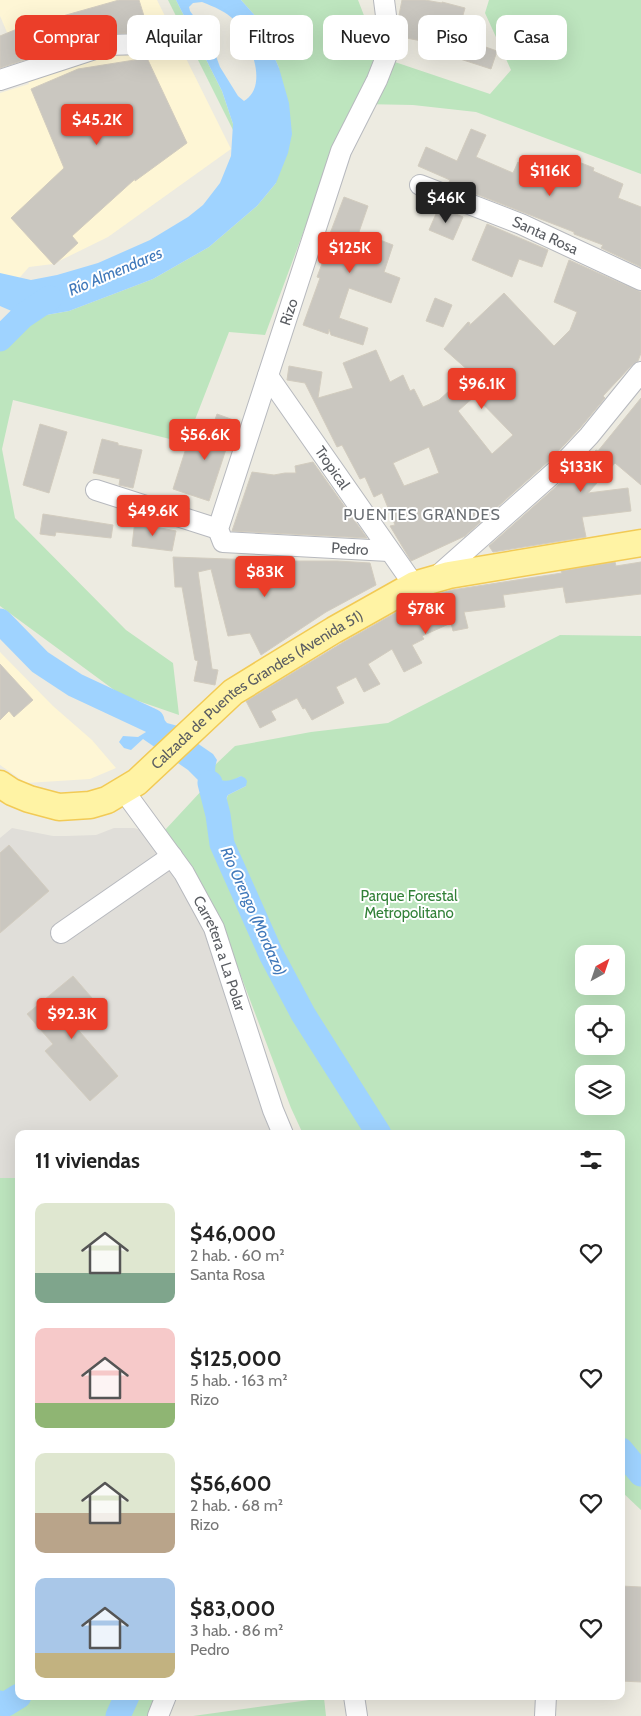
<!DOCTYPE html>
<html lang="es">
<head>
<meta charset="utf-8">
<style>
	:root { --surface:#fff; --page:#f2f2f2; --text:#222; --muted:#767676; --accent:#eb3e29 }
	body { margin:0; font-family:Cabin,sans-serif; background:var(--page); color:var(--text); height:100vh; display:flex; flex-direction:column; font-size:19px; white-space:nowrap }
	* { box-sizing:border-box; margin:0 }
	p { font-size:16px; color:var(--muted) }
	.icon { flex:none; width:28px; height:28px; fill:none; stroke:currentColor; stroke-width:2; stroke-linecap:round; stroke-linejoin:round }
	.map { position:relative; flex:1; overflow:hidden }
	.drawer { position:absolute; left:15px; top:1130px; width:610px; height:570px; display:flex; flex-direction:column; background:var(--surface); border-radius:10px; box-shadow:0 5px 20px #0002 }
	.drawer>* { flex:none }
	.banner { position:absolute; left:15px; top:15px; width:611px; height:45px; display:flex; gap:10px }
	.needle { width:32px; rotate:40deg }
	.tools { position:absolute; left:575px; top:945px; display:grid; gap:10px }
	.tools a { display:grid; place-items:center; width:50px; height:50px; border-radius:10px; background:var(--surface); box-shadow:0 5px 20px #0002; font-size:25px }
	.price { position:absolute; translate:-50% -42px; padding:0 11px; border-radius:5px; background:var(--accent); color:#fff; font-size:16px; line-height:32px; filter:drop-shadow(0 1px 2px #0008) }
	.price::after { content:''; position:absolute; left:50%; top:30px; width:15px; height:11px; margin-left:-8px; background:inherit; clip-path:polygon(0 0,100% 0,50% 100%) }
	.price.on { background:#222; color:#fff }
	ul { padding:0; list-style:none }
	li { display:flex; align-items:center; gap:15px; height:125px; padding:0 20px }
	li span { display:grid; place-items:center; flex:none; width:140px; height:100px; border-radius:10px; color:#555 }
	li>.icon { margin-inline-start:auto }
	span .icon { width:60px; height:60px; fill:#fffc; stroke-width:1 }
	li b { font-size:21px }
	h2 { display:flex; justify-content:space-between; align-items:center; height:60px; padding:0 20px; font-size:21px }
	.tag { padding:0 18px; border-radius:10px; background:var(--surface); box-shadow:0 5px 20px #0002; font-size:18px; line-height:45px }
	.tag.on { background:var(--accent); color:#fff }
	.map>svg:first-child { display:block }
</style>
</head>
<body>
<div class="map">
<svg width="641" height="1716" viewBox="0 0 641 1716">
	<rect width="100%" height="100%" fill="#edebe1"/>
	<!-- commercial -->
	<path fill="#fef6d5" d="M 0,0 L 157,0 L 231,149 L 108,237 L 53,264 L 29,267 L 0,300 L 0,93 L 29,84 L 0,16 Z
		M 0,652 L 53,706 L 92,740 L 116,768 L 90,779 L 26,783 L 0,765 Z"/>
	<!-- industrial -->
	<path fill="#e0ded9" d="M 12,828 L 53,836 L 66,836 L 96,835 L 114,828 L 134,828 L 155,834 L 184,873 L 283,1134 L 19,1134 L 19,1179 L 0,1179 L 0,838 Z"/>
	<!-- green -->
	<path fill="#bde5be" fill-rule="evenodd" d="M 168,0 L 176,0 L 222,91 L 233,124 L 233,130 Z
		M 241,0 L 358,0 L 380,57 L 490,94 L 511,70 L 485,13 L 489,0 L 641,0 L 641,174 L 476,112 L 413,105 L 361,104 L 335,147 L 265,335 L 229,332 L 186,443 L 13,400 L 2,449 L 15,518 L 126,630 L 173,663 L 179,715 L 121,695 L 0,606 L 0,350 L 35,317 L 69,311 L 153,279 L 209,247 L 257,206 L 276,183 L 279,68 L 258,19 Z
		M 560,635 L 641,636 L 641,1510 L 621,1491 L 621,1134 L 303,1134 L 291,1108 L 222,926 L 165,830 L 204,788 L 209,797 L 224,806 L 228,795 L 246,786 L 241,776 L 232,781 L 223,781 L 216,777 L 214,772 L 215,765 L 235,746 L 311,732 L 388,723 ZM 584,954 L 616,954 L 616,986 L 584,986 ZM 584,1014 L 616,1014 L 616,1046 L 584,1046 ZM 584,1074 L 616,1074 L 616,1106 L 584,1106 Z
		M 0,1178 L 19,1178 L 19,1696 L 166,1696 L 158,1716 L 0,1716 Z
		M 324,1698 L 326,1716 L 193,1716 Z"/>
	<!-- water -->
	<path fill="#9fd3ff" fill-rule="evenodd" d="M 176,0 L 241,0 L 258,19 L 279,68 L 289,103 L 292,134 L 288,153 L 276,183 L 257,206 L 209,247 L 153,279 L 69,311 L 35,317 L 23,316 L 0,306 L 0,273 L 31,280 L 57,275 L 98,263 L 150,240 L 188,217 L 203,205 L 220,183 L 231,156 L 233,124 L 222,91 ZM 202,2 C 214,7 226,11 235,21 C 249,38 270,86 244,101 L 238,96 L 220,67 L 209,37 L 190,11 L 189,7 L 193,3 Z
		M 127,699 L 155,709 L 167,723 L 185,728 L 197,743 L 213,754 L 217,760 C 210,782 224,785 241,776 L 245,778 L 247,781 L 246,786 L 228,795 L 218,815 L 209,797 L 198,780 L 188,770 L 143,739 L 131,750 L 124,748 L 119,742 L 123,736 L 138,737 L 146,732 L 146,728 L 140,726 C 136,717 131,717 121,716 Z"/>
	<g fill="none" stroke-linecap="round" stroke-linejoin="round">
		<!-- river -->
		<path stroke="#9fd3ff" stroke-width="25" d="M 0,339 L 23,316 L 50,298
			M 0,621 L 40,662 L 75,685 L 152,721
			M 210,783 L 218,815 L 222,844 L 271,954 L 303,1014 L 379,1134
			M 621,1450 L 641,1474
			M 0,1703 L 6,1704 L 19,1696
			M 118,1716 L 127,1696"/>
	</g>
	<!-- building -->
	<path fill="#cac7c0" stroke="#d2ccbf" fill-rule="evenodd" d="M 119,0 L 139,0 L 149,32 L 103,34 L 0,68 L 0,36 L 17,29 Z
		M 402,0 L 425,0 L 442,3 L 442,2 L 465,8 L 457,37 L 497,51 L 491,69 L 457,58 L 460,49 L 428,41 L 427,42 L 401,37 L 398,20 Z
		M 147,58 L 187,143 L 135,181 L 135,179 L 72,236 L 78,243 L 54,265 L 11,218 L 64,168 L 31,89 L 78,69 Z
		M 471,129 L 486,135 L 476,157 L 513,173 L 518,162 L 562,182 L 571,159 L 594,168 L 593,171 L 623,184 L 618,198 L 641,207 L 641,267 L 601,248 L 603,245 L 574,234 L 574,232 L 463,189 L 449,182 L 450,180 L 418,166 L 426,147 L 457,161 Z
		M 344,197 L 368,206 L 359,232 L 393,245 L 384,272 L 400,278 L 391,303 L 349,288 L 339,318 L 368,328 L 363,345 L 331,335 L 329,329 L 328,334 L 303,325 L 320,278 L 317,277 L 329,245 L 326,244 Z
		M 439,207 L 463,217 L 453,240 L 429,230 Z
		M 487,224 L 548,250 L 542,267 L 519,259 L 512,277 L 472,260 Z
		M 569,260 L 641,292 L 641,353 L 638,361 L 632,365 L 603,396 L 605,398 L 580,428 L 550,460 L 465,536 L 411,561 L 390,526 L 395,525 L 382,493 L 374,497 L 365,477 L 360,479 L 342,445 L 337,447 L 305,383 L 287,380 L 289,366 L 322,372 L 318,398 L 353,388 L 343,363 L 376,350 L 390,382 L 403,375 L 410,391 L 414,389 L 423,407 L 439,400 L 470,372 L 444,349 L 468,322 L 470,323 L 469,326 L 504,293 L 554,346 L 570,330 L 577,312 L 554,302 ZM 475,396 L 513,435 L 492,454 L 458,411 ZM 429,447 L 439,473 L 404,486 L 393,463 Z
		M 435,298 L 452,305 L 443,327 L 426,321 Z
		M 641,398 L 641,485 L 615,463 L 588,493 L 628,488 L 631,511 L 582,517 L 586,537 L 493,552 L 489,546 L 558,485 L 567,478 L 569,481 L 596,450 L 598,451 Z
		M 217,414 L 239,422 L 233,438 L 230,437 L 209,501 L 173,489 L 188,442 L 205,448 Z
		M 40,424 L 67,432 L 49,493 L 23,485 Z
		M 102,439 L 118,443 L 118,445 L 142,450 L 133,488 L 119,485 L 120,479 L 93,473 Z
		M 313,462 L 367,538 L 232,531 L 252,472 L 274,475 L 285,473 L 296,473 L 295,466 Z
		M 43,514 L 113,525 L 111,538 L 56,532 L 55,536 L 40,534 Z
		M 135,520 L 151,521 L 150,526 L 176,531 L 172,551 L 132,546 Z
		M 173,557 L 284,561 L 337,561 L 370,563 L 376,585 L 326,612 L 261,655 L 250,633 L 228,636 L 211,569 L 198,572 L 212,669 L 218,670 L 215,685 L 194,681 L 198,661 L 195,660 L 182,587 L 175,587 Z
		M 615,562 L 616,566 L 641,562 L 641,594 L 566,603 L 563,587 L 503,595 L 505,607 L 464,612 L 468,628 L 453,631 L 451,623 L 422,636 L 424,639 L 412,645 L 422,663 L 404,672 L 392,649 L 368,664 L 380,684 L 364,692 L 356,677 L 336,687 L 344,703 L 312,720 L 305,708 L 303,709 L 297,698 L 271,711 L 276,720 L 260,728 L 246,701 L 342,643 L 420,599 L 452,590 L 562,573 L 561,571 Z
		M 0,664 L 33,700 L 14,717 L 9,711 L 0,720 Z
		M 9,845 L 49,891 L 0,933 L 0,853 Z
		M 73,976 L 92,998 L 68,1018 L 118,1076 L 90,1101 L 45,1051 L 53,1044 L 27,1014 Z
		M 621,1586 L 641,1587 L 641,1682 L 621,1681 Z"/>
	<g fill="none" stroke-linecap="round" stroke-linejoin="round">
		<!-- minor casing -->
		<g stroke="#b7b9be" stroke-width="22">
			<g id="minor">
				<path id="s1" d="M 384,0 L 390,47 L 377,80 L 341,151 L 218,529 L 223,542 L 389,551"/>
				<path d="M 0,80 L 107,45 L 179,43"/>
				<path id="s2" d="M 420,185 L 521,224 L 641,280"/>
				<path id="s3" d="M 268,376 L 414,585"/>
				<path d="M 96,490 L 218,529"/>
				<path d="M 434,579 L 558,469 L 589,436 L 641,372"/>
				<path id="s4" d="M 124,791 L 184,873 L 214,928 L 273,1110 L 283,1134"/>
				<path d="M 61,933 L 172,856"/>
				<path d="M 354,1696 L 357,1716"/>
				<path d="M 158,1716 L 166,1696"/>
				<path d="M 545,1716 L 546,1696"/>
			</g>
		</g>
		<!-- major casing -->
		<g stroke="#f2ca55" stroke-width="29">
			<g id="major">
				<path id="s5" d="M 0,784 L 12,792 L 29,799 L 59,807 L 90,805 L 107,800 L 137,782 L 233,692 L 334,630 L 414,585 L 449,575 L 641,543"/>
			</g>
		</g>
		<!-- minor -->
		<use href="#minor" stroke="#fff" stroke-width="20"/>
		<!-- major -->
		<use href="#major" stroke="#fff3a4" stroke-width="26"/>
	</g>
	<g text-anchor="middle" stroke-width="4" stroke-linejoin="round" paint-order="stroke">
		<!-- street labels -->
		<g font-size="15" fill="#5a5d62" stroke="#fff">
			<text dy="5" stroke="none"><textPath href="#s2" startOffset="135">Santa Rosa</textPath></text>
			<text transform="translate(289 312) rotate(-72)" y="5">Rizo</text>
			<text dy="5" stroke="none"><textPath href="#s3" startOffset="112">Tropical</textPath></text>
			<text dy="5" stroke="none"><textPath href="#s1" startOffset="701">Pedro</textPath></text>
			<text dy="5" stroke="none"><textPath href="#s5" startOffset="300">Calzada de Puentes Grandes (Avenida 51)</textPath></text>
			<text dy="5" stroke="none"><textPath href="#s4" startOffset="190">Carretera a La Polar</textPath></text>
		</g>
		<!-- park labels -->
		<g font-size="15" fill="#328138" stroke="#fff">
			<text x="409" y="901">Parque Forestal<tspan x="409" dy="17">Metropolitano</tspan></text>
		</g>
		<!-- water labels -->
		<g font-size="16" font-style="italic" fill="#3f78ba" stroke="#fff">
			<text transform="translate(115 271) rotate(-23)" y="6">Río Almendares</text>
			<text transform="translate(254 911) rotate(66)" y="6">Río Orengo (Mordazo)</text>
		</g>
		<!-- neighbourhood labels -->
		<g font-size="16" letter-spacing="1" fill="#6b6f74" stroke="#fff">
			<text x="422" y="520">PUENTES GRANDES</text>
		</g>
	</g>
</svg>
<div class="tools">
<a><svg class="needle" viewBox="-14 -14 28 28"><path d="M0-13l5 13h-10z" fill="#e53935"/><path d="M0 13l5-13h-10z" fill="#767676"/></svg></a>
<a><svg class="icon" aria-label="locate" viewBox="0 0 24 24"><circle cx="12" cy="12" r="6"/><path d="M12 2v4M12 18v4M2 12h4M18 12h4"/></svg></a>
<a><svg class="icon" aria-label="layers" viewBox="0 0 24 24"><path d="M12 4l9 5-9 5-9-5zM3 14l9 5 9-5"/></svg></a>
</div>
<b class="price" style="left:97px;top:146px">$45.2K</b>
<b class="price" style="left:550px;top:197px">$116K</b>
<b class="price on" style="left:446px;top:224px">$46K</b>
<b class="price" style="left:350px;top:274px">$125K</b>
<b class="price" style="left:482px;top:410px">$96.1K</b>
<b class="price" style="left:205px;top:461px">$56.6K</b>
<b class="price" style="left:581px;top:493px">$133K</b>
<b class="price" style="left:153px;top:537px">$49.6K</b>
<b class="price" style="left:265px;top:598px">$83K</b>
<b class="price" style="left:426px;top:635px">$78K</b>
<b class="price" style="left:72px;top:1040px">$92.3K</b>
<div class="banner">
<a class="tag on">Comprar</a>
<a class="tag">Alquilar</a>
<a class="tag">Filtros</a>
<a class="tag">Nuevo</a>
<a class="tag">Piso</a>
<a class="tag">Casa</a>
</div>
<section class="drawer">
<h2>11 viviendas<svg class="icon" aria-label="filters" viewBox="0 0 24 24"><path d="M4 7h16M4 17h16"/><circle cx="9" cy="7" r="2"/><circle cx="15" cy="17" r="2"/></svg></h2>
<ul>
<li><span style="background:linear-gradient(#dfe7d0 70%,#7fa58c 0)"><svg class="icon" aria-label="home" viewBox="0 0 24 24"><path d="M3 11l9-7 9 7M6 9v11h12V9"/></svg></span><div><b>$46,000</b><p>2 hab. · 60 m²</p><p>Santa Rosa</p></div><svg class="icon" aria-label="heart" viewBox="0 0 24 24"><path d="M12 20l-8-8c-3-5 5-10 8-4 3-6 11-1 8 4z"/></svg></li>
<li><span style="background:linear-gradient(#f6c9c9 75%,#8fb573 0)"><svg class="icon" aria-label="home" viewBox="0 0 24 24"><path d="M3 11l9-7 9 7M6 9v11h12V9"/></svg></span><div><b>$125,000</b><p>5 hab. · 163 m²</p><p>Rizo</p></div><svg class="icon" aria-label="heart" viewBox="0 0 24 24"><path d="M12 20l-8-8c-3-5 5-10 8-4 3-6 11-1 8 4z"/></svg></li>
<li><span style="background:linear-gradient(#dfe7d0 60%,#b9a48a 0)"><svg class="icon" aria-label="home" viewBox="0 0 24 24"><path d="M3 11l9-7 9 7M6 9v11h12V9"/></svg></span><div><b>$56,600</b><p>2 hab. · 68 m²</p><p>Rizo</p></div><svg class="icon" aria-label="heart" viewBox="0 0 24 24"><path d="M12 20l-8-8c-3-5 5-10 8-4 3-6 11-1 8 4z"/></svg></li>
<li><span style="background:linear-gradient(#a9c7e8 75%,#c2b280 0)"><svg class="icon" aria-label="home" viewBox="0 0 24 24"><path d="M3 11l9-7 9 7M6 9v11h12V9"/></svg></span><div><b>$83,000</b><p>3 hab. · 86 m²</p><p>Pedro</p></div><svg class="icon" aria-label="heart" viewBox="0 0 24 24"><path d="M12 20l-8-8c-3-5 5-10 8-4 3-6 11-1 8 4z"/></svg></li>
</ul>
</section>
</div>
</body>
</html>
